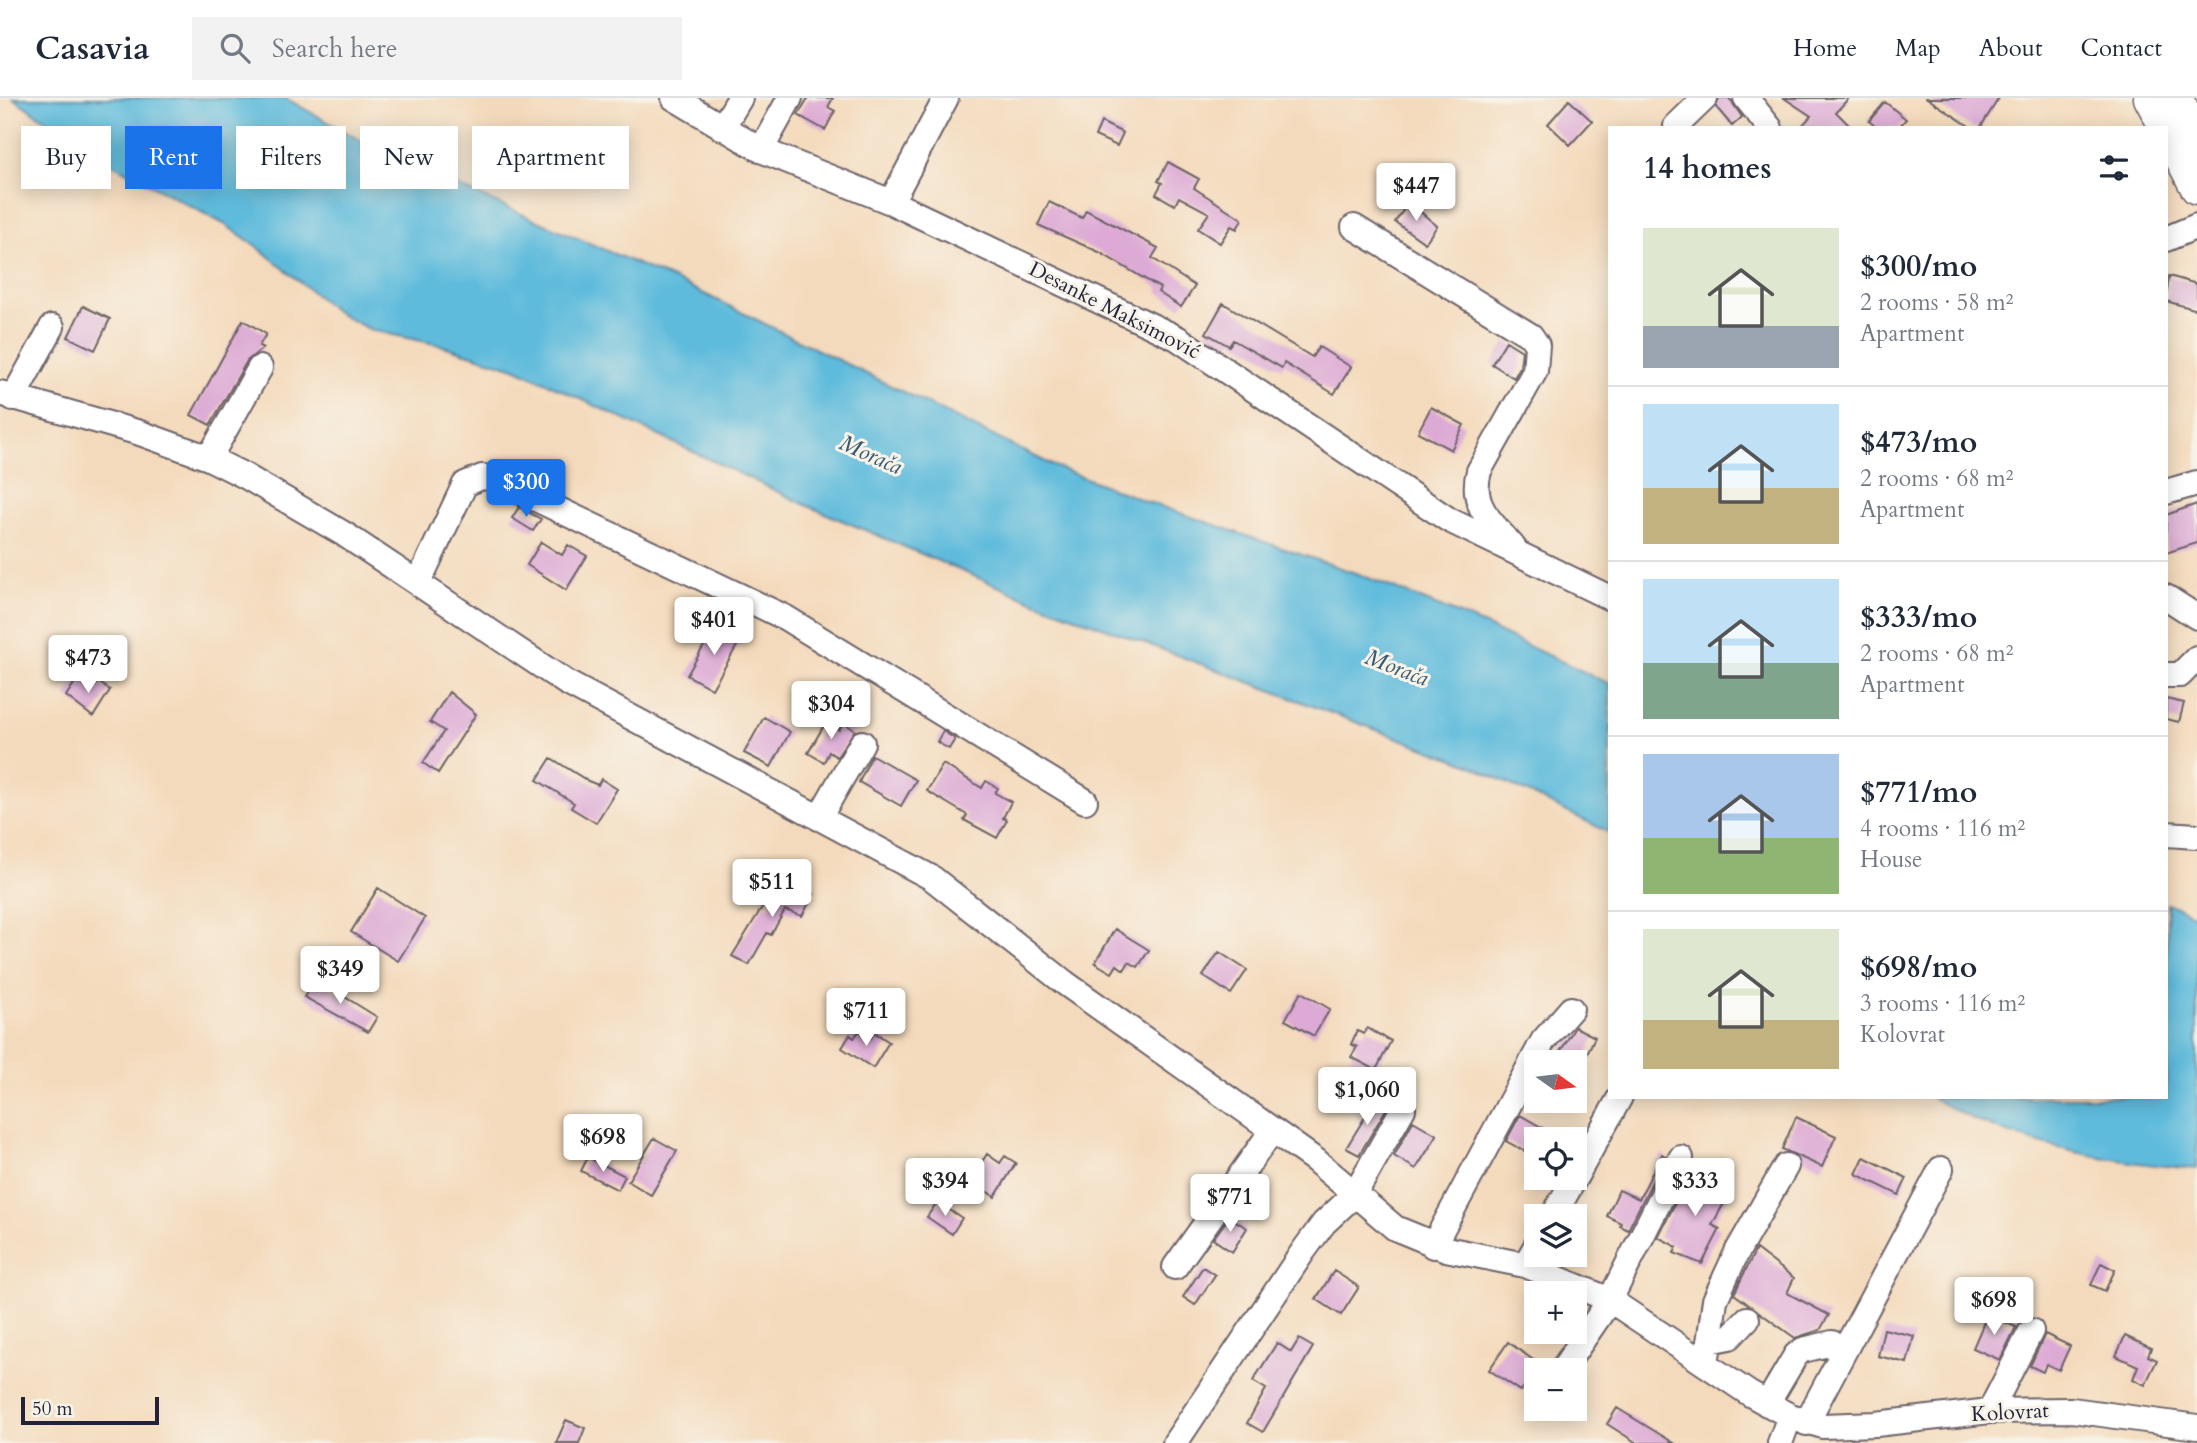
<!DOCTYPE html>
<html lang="en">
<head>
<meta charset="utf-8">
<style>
	:root { --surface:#fff; --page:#f2f2f3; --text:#1f2937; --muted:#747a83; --line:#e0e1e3; --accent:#1a73e8 }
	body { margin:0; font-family:Cardo,serif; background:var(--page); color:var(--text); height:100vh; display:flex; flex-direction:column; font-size:26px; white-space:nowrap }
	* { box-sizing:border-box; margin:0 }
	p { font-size:23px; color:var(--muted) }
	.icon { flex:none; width:38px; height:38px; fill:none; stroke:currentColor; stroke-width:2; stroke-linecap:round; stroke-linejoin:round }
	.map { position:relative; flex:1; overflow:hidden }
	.drawer { position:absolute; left:1608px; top:28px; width:560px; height:973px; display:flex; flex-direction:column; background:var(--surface); border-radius:0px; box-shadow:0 4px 18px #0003 }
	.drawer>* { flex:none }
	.banner { position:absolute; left:21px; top:28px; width:665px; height:63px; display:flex; gap:14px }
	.needle { width:46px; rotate:104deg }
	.tools { position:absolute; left:1524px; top:952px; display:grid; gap:14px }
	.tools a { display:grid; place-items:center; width:63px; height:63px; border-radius:0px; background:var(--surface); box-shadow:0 4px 18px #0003; font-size:35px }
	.scale { position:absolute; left:21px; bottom:18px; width:138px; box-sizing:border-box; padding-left:7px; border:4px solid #22223b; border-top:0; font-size:19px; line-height:24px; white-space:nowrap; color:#22223b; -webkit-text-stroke:5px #f7f3e8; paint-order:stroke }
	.price { position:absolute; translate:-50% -60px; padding:0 16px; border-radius:7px; background:#fff; color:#222; font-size:23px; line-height:46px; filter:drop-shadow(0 2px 4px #0008) }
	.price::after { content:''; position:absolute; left:50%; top:42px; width:21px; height:16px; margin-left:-10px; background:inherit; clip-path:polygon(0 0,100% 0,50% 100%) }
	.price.on { background:var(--accent); color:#fff }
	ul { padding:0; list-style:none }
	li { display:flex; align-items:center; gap:21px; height:175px; padding:0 35px }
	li+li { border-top:2px solid var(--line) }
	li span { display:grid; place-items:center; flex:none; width:196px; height:140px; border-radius:0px; color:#555 }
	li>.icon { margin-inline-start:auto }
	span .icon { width:84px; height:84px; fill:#fffc; stroke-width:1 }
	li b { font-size:30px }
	h2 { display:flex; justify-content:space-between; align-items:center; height:84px; padding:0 35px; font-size:30px }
	.chip { padding:0 24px; border-radius:0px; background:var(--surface); box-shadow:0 4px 18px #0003; font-size:24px; line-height:63px }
	.chip.on { background:var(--accent); color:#fff }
	header { display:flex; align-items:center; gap:42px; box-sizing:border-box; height:98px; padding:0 35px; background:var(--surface); border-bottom:2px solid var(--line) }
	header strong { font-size:33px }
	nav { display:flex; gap:38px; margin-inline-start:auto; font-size:24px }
	.search { width:490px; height:63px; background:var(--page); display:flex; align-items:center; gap:18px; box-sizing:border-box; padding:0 24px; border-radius:0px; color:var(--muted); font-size:26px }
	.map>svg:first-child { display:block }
</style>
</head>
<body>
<header>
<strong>Casavia</strong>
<div class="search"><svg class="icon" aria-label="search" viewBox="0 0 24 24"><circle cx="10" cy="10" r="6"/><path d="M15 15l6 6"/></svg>Search here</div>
<nav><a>Home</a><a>Map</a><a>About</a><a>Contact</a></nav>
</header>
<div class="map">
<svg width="2197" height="1345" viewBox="0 0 2197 1345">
	<rect width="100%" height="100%" fill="#f7f3e8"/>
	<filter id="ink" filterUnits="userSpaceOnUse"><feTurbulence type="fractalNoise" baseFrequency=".0143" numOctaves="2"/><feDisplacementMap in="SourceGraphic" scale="14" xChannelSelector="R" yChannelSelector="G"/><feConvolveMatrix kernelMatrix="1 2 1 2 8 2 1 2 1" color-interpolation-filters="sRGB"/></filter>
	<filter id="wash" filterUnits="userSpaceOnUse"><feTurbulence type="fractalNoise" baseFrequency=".00686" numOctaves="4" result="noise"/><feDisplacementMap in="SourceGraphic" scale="28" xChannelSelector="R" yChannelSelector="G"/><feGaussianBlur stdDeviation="1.57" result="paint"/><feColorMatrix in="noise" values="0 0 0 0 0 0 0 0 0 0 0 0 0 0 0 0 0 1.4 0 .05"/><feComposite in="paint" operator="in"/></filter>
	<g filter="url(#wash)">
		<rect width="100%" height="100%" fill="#f4dabc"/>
		<!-- water -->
		<path fill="#5ebbdc" stroke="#406e8c" stroke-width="2" d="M 13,0 L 285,0 L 362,43 L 448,84 L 686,187 L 1054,368 L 1145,403 L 1361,477 L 1470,521 L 1610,586 L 1610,735 L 1470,667 L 1033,503 L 808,408 L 515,270 L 440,247 L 371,232 L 339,216 L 255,147 L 224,126 L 101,60 Z
			M 2167,805 L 2197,818 L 2197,1071 C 2105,1064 2011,1047 1931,999 L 2166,999 Z"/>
		<g id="blocks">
			<!-- building -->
			<path fill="#ddaad5" d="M 808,0 L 833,0 L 828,9 L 835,13 L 825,32 L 798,17 Z
				M 1719,0 L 1729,0 L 1742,19 L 1732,28 L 1716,9 Z
				M 1784,0 L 1849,0 L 1836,14 L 1852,30 L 1800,30 L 1811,18 Z
				M 1927,0 L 1999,0 L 1980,30 L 1972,30 Z
				M 1569,2 L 1592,23 L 1570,47 L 1548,26 Z
				M 1885,4 L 1906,21 L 1898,30 L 1877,30 L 1869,23 Z
				M 1101,24 L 1123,35 L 1117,48 L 1095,38 Z
				M 1168,64 L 1199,81 L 1194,90 L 1242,121 L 1237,131 L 1231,128 L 1220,145 L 1198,131 L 1209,115 L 1179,99 L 1175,107 L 1156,96 L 1162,85 L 1158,83 Z
				M 1049,104 L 1082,120 L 1086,112 L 1158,150 L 1152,160 L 1195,188 L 1181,209 L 1158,194 L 1160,190 L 1099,154 L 1038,127 Z
				M 1409,104 L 1437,128 L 1425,145 L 1395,124 Z
				M 2169,178 L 2197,186 L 2197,212 L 2166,203 Z
				M 1223,205 L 1312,259 L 1319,249 L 1351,269 L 1334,296 L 1284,265 L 1282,270 L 1233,242 L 1229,248 L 1206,235 Z
				M 83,208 L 110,221 L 95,252 L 68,239 Z
				M 243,222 L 266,236 L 259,248 L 263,250 L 247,263 L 210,327 L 191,317 Z
				M 1506,243 L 1522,253 L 1520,269 L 1514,280 L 1492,266 Z
				M 1431,309 L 1464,327 L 1451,352 L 1418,334 Z
				M 2197,406 L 2197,445 L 2166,455 L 2166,417 Z
				M 519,409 L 541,421 L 533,433 L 512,420 Z
				M 541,444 L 562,457 L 568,447 L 587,458 L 566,492 L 527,467 Z
				M 716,527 L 741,541 L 712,591 L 687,577 Z
				M 79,578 L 95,588 L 98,584 L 110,592 L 93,619 L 66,598 Z
				M 449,594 L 476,616 L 438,675 L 423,665 L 444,633 L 430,624 Z
				M 2166,601 L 2184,605 L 2179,624 L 2166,621 Z
				M 764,619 L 790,634 L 771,669 L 744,655 Z
				M 826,624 L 839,632 L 843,625 L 855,632 L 837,659 L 829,654 L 824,664 L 808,655 Z
				M 943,633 L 955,641 L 949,651 L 937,644 Z
				M 872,657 L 916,682 L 901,708 L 859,684 Z
				M 551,660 L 588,683 L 598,687 L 601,681 L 617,691 L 596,725 L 571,710 L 574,705 L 537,682 Z
				M 943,666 L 982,690 L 986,683 L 998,690 L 995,695 L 1011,704 L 1003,720 L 1007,722 L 997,740 L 964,722 L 967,717 L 927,693 Z
				M 784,783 L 814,796 L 802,818 L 785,812 L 771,837 L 767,835 L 749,867 L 732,858 L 764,806 L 769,809 Z
				M 378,790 L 425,820 L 398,863 L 351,834 Z
				M 1115,831 L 1149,852 L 1138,869 L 1129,864 L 1124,872 L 1117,867 L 1112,875 L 1095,865 Z
				M 1219,854 L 1247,872 L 1231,896 L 1203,878 Z
				M 316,881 L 377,919 L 368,934 L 304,899 Z
				M 1301,894 L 1330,911 L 1314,938 L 1285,922 Z
				M 1575,929 L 1595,939 L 1583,964 L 1554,964 Z
				M 1367,930 L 1391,943 L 1376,972 L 1351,959 L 1357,949 L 1351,946 L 1357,933 L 1364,936 Z
				M 859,933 L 871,940 L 874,934 L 889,944 L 873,970 L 842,950 L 850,937 L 854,940 Z
				M 1376,1001 L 1388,1008 L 1359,1057 L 1346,1050 Z
				M 1520,1017 L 1562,1041 L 1531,1041 L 1524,1053 L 1506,1043 Z
				M 1796,1019 L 1836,1038 L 1822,1069 L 1782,1051 Z
				M 1413,1023 L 1437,1037 L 1416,1071 L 1394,1058 Z
				M 654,1040 L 677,1053 L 651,1097 L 628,1083 Z
				M 987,1056 L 1000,1065 L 1005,1058 L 1016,1065 L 995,1099 L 970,1082 Z
				M 1662,1056 L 1665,1058 L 1628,1132 L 1620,1128 L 1621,1125 L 1607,1118 L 1619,1092 L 1639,1101 Z
				M 588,1059 L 625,1078 L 618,1092 L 581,1073 Z
				M 1864,1059 L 1907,1080 L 1899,1097 L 1856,1076 Z
				M 1692,1072 L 1729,1096 L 1712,1127 L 1720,1131 L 1702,1166 L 1674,1155 L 1677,1149 L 1658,1139 Z
				M 937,1104 L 962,1120 L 952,1136 L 927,1119 Z
				M 1229,1119 L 1247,1130 L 1232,1154 L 1213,1141 Z
				M 1756,1151 L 1794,1180 L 1787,1195 L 1829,1217 L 1820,1232 L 1795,1240 L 1734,1196 Z
				M 2101,1165 L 2115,1172 L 2105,1193 L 2091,1187 Z
				M 1203,1169 L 1215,1177 L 1195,1207 L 1183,1199 Z
				M 1334,1173 L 1359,1189 L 1341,1217 L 1316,1201 Z
				M 1987,1217 L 2016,1229 L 2000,1262 L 1973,1250 Z
				M 1884,1231 L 1914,1238 L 1907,1265 L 1878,1258 Z
				M 2045,1236 L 2070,1248 L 2059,1272 L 2046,1266 L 2043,1274 L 2030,1268 Z
				M 2125,1238 L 2151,1250 L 2148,1258 L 2157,1262 L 2145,1287 L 2133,1281 L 2138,1268 L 2116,1258 Z
				M 1299,1241 L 1313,1249 L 1263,1334 L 1247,1325 L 1266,1291 L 1253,1283 L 1277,1245 L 1291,1254 Z
				M 1508,1244 L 1539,1266 L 1521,1293 L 1489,1272 Z
				M 1617,1310 L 1674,1345 L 1637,1345 L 1607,1326 Z
				M 566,1322 L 585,1330 L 579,1345 L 556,1345 Z"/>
		</g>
	</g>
	<g filter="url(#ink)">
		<use href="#blocks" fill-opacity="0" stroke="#6c6268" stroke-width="2"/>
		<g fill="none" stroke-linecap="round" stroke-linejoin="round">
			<!-- minor casing -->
			<g stroke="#6c6268" stroke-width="28">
				<path id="minor" d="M 674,0 L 761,52 L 891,104 L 1177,240 L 1449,422 L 1610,500
					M 1746,0 L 1770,30
					M 1676,28 L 1705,0
					M 722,30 L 740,0
					M 761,52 L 790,0
					M 891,104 L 946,0
					M 1354,129 L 1531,238 L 1537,247 L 1535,273 L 1479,373 C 1469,409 1493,425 1514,450
					M 2166,141 L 2197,128
					M 0,295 L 140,335 L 209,360 L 245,378 L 344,436 L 567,585 L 932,780 L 1065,885 L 1315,1062 L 1395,1130 L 1446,1151 L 1525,1167 L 1610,1202 L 1750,1296 L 1790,1318 L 1823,1328 L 1876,1326 L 1990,1313 L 2072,1312 L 2197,1329
					M 13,300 L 52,229
					M 209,360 L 260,270
					M 2166,394 L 2197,385
					M 418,485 L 465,386 L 482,379 L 492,380 L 786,520 L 1085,703
					M 2166,499 L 2197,519
					M 2166,577 L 2180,577 L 2197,560
					M 819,720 L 862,645
					M 2166,736 L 2197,738
					M 1575,1080 L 1620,999
					M 1553,1118 L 1575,1080
					M 1433,1148 L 1543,943 L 1571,911
					M 1525,1167 L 1536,1148
					M 1175,1169 L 1272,1033
					M 1709,1243 L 1730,1239 L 1747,1221
					M 1706,1266 L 1715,1202 L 1737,1154 L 1786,1068
					M 1562,1272 L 1610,1202 L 1681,1060
					M 1767,1306 L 1796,1257 L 1803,1252 L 1832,1245
					M 1990,1313 L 2031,1233
					M 1806,1325 L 1941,1071
					M 1175,1345 L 1304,1152 L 1324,1125 L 1354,1097 L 1403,1011
					M 1780,1345 L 1790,1318"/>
			</g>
			<!-- major casing -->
			<g stroke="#6c6268" stroke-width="35">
				<path id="major" d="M 2150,0 L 2166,30
					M 2176,0 L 2197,40
					M 2166,31 L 2197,90"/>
			</g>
			<!-- minor -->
			<use href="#minor" stroke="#fff" stroke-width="24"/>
			<!-- major -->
			<use href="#major" stroke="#fff" stroke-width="32"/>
		</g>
	</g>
	<g text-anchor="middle" stroke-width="6" stroke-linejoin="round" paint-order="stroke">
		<!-- street labels -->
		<g font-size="21" fill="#22223b" stroke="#f7f3e8">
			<text transform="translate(1115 212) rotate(27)" y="7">Desanke Maksimović</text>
			<text transform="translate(2010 1314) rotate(-3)" y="7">Kolovrat</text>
		</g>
		<!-- water labels -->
		<g font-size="23" font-style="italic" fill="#375873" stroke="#f7f3e8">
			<text transform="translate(871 356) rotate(24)" y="8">Morača</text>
			<text transform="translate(1397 569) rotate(21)" y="8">Morača</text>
		</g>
	</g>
</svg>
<div class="tools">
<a><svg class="needle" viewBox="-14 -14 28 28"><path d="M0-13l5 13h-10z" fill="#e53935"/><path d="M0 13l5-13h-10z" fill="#747a83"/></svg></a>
<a><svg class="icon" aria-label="locate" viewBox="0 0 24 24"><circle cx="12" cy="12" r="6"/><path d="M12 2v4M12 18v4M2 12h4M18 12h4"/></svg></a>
<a><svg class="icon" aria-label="layers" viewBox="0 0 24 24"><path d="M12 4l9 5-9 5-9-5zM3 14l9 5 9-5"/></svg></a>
<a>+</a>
<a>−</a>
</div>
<div class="scale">50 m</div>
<b class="price" style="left:1416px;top:125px">$447</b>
<b class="price on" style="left:526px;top:421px">$300</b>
<b class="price" style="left:714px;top:559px">$401</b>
<b class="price" style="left:88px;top:597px">$473</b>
<b class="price" style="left:831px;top:643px">$304</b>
<b class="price" style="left:772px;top:821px">$511</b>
<b class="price" style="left:340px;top:908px">$349</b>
<b class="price" style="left:866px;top:950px">$711</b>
<b class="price" style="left:1367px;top:1029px">$1,060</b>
<b class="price" style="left:603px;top:1076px">$698</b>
<b class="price" style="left:945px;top:1120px">$394</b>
<b class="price" style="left:1695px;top:1120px">$333</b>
<b class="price" style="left:1230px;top:1136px">$771</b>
<b class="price" style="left:1994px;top:1239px">$698</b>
<div class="banner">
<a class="chip">Buy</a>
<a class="chip on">Rent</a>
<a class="chip">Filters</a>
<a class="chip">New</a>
<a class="chip">Apartment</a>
</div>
<section class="drawer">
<h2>14 homes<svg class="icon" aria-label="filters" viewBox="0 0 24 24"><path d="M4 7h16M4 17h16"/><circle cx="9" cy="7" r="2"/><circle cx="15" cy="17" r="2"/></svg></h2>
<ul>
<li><span style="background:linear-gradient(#dfe7d0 70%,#9aa5b1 0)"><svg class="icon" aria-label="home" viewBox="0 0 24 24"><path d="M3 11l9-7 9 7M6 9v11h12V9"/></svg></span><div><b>$300/mo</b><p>2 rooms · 58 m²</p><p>Apartment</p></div></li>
<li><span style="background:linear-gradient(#bfe0f5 60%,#c2b280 0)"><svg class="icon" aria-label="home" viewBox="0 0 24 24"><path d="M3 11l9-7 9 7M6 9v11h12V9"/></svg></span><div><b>$473/mo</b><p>2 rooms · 68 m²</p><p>Apartment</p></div></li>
<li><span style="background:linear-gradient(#bfe0f5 60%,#7fa58c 0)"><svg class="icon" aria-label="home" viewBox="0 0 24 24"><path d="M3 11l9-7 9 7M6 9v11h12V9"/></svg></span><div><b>$333/mo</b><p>2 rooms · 68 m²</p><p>Apartment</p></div></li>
<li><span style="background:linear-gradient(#a9c7e8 60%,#8fb573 0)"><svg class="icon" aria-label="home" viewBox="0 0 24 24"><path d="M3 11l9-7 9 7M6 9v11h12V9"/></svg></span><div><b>$771/mo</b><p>4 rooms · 116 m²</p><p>House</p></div></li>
<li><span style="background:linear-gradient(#dfe7d0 65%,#c2b280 0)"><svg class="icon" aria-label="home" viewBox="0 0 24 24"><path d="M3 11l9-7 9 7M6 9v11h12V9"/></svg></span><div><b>$698/mo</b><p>3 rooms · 116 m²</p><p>Kolovrat</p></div></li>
</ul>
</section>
</div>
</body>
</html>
